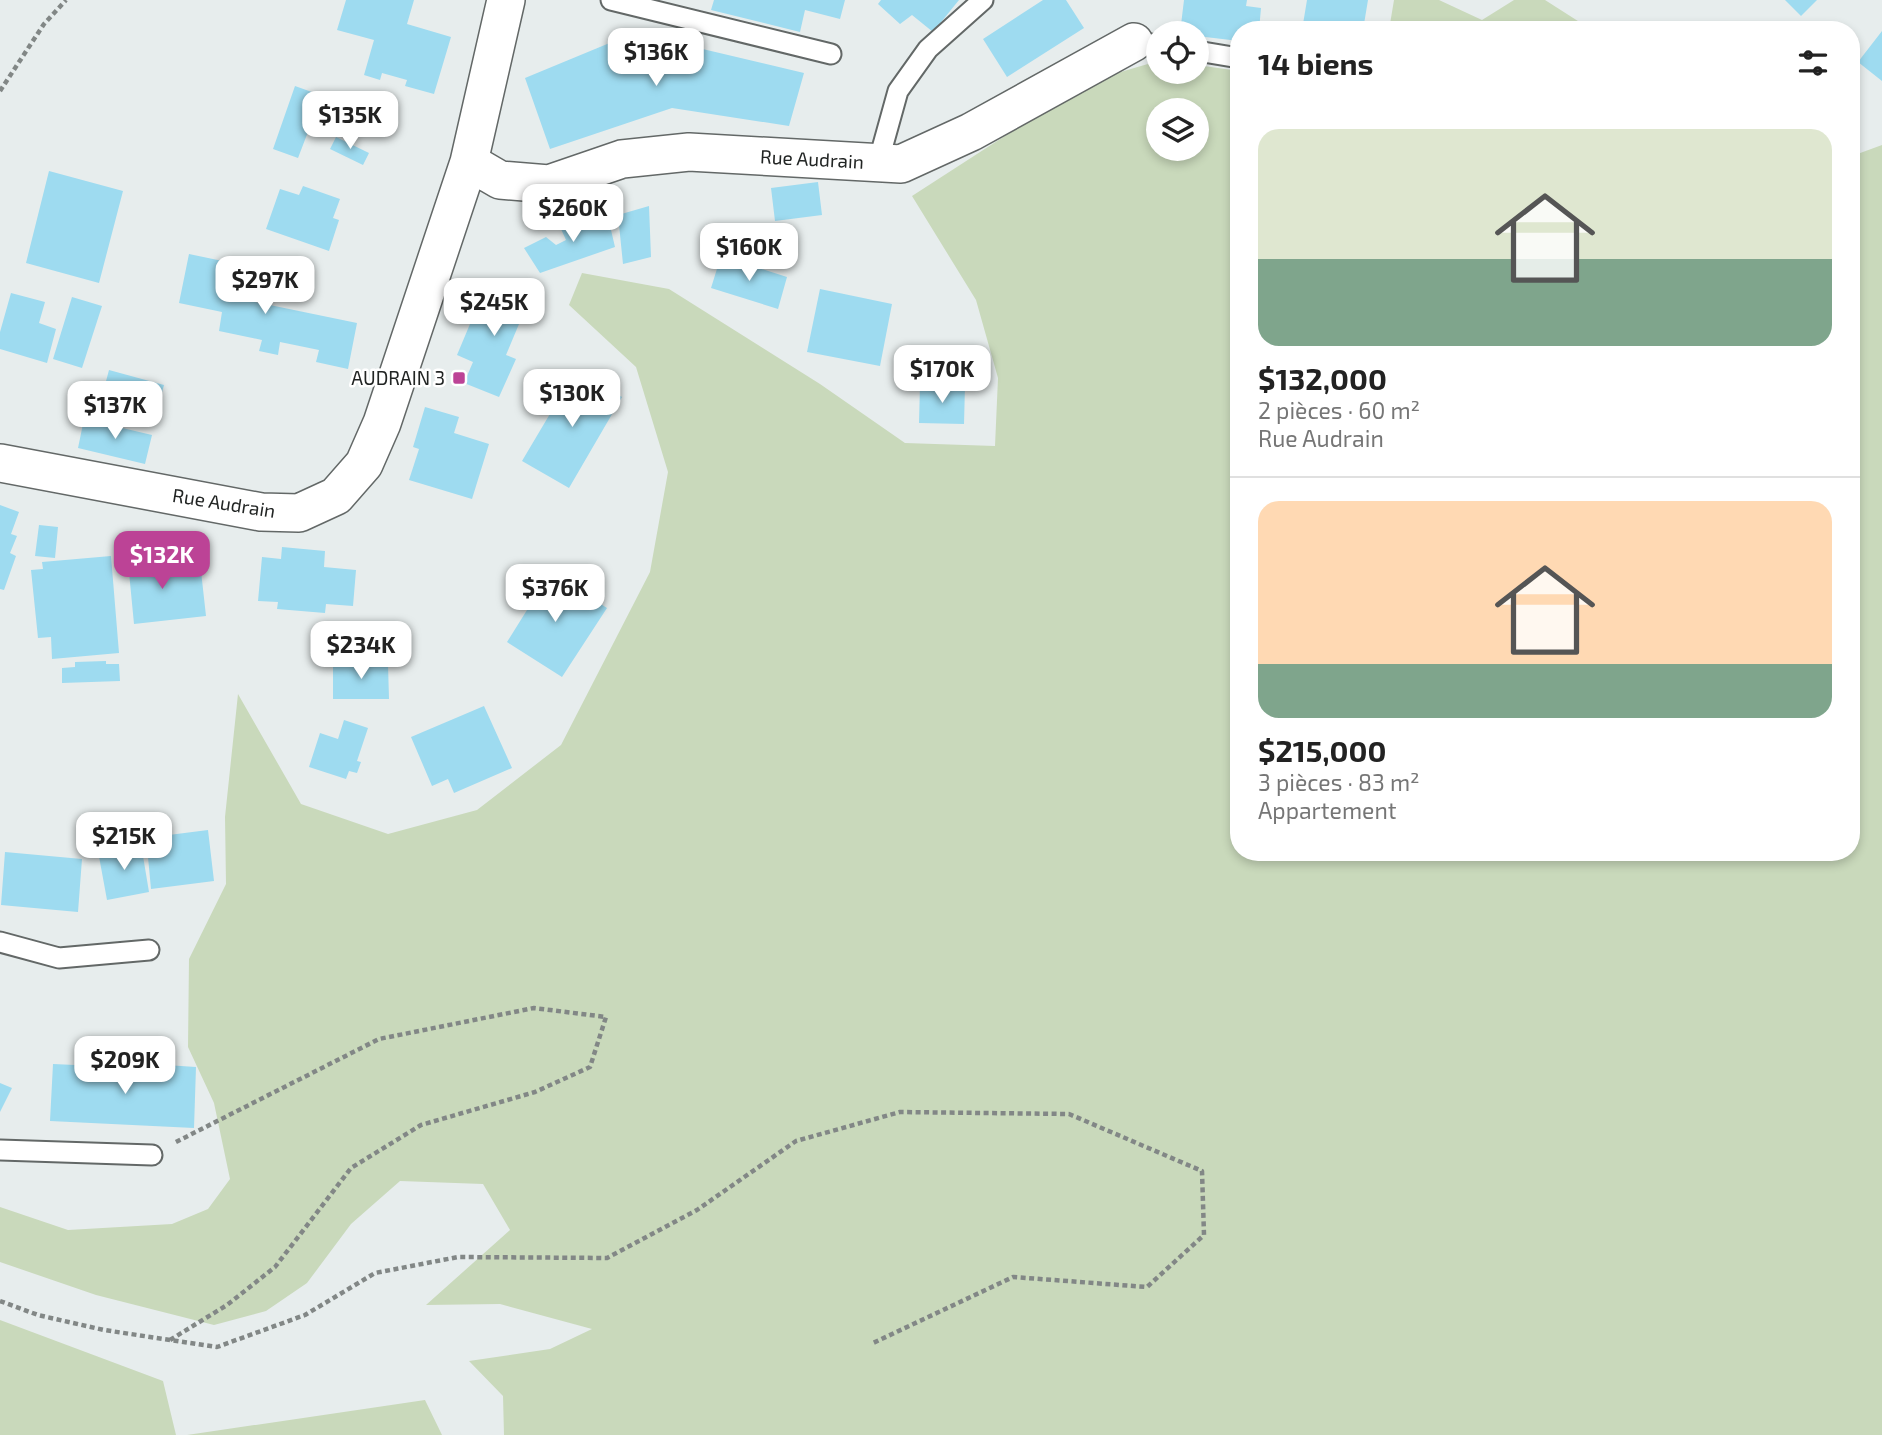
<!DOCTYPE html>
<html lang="fr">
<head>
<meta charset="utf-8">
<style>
	:root { --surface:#fff; --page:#f6f6f6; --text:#222; --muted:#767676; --line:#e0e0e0; --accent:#bc4396 }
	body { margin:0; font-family:"Exo 2",sans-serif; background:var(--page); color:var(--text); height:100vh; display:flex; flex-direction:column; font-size:26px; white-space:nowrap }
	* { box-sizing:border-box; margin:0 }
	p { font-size:23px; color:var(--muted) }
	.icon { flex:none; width:38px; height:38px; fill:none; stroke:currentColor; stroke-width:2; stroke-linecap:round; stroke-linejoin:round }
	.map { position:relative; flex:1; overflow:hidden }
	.side { position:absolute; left:1230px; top:21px; width:630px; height:840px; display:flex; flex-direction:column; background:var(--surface); border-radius:28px; box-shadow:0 4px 10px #0003 }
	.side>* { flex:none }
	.tools { position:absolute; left:1146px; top:21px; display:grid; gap:14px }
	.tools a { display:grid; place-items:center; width:63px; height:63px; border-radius:50%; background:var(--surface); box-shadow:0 4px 10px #0003; font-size:35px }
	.price { position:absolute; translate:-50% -60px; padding:0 16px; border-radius:14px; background:#fff; color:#222; font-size:23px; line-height:46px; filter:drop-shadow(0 2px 4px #0008) }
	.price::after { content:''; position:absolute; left:50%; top:42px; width:21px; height:16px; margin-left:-10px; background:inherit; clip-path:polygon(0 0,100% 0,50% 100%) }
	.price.on { background:var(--accent); color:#fff }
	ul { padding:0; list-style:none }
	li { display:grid; align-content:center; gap:14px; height:371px; padding:0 28px }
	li+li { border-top:2px solid var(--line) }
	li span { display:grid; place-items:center; height:217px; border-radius:21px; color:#555 }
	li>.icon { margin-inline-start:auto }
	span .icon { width:126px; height:126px; fill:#fffc; stroke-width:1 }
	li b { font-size:30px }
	h2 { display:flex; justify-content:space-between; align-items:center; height:84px; padding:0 28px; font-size:30px }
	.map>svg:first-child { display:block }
</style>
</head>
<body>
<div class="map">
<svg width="1882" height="1435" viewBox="0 0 1882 1435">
	<rect width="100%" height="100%" fill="#e7eded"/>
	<!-- green -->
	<path fill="#c9d9bb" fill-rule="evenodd" d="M 1394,0 L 1439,0 L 1482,20 L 1514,0 L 1545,0 L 1592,30 L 1389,30 Z
		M 1158,61 L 1158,72 L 1197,72 L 1197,65 L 1239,71 L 1239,852 L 1852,852 L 1852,156 L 1882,145 L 1882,1435 L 504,1435 L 503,1396 L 469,1361 L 550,1349 L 592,1329 L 500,1304 L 426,1305 L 510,1230 L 483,1184 L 400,1181 L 351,1224 L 307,1283 L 266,1311 L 214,1325 L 96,1295 L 0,1262 L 0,1207 L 68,1230 L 172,1224 L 208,1209 L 230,1179 L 214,1103 L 188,1047 L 189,959 L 226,884 L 225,817 L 238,694 L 301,804 L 388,834 L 477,810 L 561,745 L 650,572 L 668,472 L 636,367 L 569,305 L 582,273 L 669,289 L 820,384 L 905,443 L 995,446 L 998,378 L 976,300 L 912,196 L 1090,81 ZM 1158,110 L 1197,110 L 1197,149 L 1158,149 Z
		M 0,1320 L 163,1381 L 176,1435 L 0,1435 Z
		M 425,1400 L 442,1435 L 187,1435 Z"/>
	<!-- building -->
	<path fill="#9edbf0" d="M 346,0 L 414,0 L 407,24 L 451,37 L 434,94 L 405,86 L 407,80 L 382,73 L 380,80 L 364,75 L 374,40 L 337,30 Z
		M 714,0 L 845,0 L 840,19 L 805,10 L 800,32 L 711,10 Z
		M 881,0 L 959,0 L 933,32 L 912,15 L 900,24 L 878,4 Z
		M 1043,0 L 1066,0 L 1084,28 L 1007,77 L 983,39 Z
		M 1184,0 L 1247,0 L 1246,6 L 1261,8 L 1259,30 L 1239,30 L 1239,41 L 1197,36 L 1197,33 L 1180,33 Z
		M 1307,0 L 1368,0 L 1363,30 L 1302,30 Z
		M 1785,0 L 1817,0 L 1801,16 Z
		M 641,30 L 649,51 L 665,46 L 673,47 L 673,42 L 804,73 L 789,126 L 672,108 L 550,149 L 525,78 Z
		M 1882,31 L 1882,81 L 1858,62 Z
		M 295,86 L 351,106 L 341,135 L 311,124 L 298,158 L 273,149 Z
		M 336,137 L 369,153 L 363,165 L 330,149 Z
		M 49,171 L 123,191 L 99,283 L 26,263 Z
		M 818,182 L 822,215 L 775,221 L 771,188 Z
		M 303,186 L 340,199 L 333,218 L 339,220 L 329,251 L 266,229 L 280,189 L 299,195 Z
		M 649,206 L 651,257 L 623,264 L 618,215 Z
		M 607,213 L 615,247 L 540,273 L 524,248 L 546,237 L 556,245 L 566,240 L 561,229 Z
		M 189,254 L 232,263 L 226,296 L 357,323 L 348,369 L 316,362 L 319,350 L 280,342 L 278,355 L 259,351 L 262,340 L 219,331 L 222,312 L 179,303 Z
		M 721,256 L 787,277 L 778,309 L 711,288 Z
		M 501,281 L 532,293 L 506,355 L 516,359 L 499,397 L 464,383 L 473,362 L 457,355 L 483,293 L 494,298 Z
		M 820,289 L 892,304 L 880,366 L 807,352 Z
		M 11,293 L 45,302 L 39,323 L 56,329 L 47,363 L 0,349 L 0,332 Z
		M 72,297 L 102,306 L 82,368 L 53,359 Z
		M 109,370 L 164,385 L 157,411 L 102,396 Z
		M 576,370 L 622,397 L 569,488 L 522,461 Z
		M 920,385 L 965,386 L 964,424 L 919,423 Z
		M 425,407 L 459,417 L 454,433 L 489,444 L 472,499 L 409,480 L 419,449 L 413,447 Z
		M 84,419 L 152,435 L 145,464 L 78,448 Z
		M 0,505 L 19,512 L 11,534 L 17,536 L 10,553 L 16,556 L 4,590 L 0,589 Z
		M 39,525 L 58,527 L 55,558 L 35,556 Z
		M 144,539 L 148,576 L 201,571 L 206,616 L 134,624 L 126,541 Z
		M 282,547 L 325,551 L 324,567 L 356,570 L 353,606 L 326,604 L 325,613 L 277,609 L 278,602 L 258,601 L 262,557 L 281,559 Z
		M 111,556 L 119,653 L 52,659 L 51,637 L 38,638 L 31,570 L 43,569 L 42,562 Z
		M 554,574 L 607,608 L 562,677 L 507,642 L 527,610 L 518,604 L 533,581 L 545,588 Z
		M 106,661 L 106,664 L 119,664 L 120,681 L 62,683 L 62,668 L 75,667 L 75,662 Z
		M 333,663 L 388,664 L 389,699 L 333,699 Z
		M 484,706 L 512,768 L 454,793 L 448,779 L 432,786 L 411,737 Z
		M 344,720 L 368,728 L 357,761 L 361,762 L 357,773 L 349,771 L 346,779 L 309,767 L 320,733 L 338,739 Z
		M 208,830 L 214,881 L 151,889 L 148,857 L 163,855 L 161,836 Z
		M 141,844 L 149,892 L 107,900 L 98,851 Z
		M 5,852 L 82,859 L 78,912 L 1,905 Z
		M 53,1064 L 75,1065 L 77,1073 L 100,1074 L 101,1064 L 145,1066 L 145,1073 L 165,1074 L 166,1065 L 196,1067 L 194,1128 L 50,1121 Z
		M 0,1083 L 12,1088 L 0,1112 Z"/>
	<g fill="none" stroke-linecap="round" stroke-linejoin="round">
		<!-- lane casing -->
		<g stroke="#636867" stroke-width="23">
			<path id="lane" d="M 611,0 L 831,54
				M 1134,42 L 1158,45
				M 1197,51 L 1239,58
				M 878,163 L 898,91 L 928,49 L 983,0
				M 0,942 L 59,958 L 149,950
				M 0,1150 L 152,1155"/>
		</g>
		<!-- street casing -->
		<g stroke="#636867" stroke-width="40">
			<path id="street" d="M 469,162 L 500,180 L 549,184 L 622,159 L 689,152 L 901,164 L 971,132 L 1134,42
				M 0,463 L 261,512 L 299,513 L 336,496 L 364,464 L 382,423 L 469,162 L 506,0"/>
		</g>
		<!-- path -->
		<path stroke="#828786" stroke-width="4.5" stroke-dasharray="5 3.5" stroke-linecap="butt" d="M 0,91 L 44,24 L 66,0
			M 0,1301 L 38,1315 L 104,1330 L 217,1347 L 305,1315 L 375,1273 L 458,1257 L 607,1258 L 697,1210 L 796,1141 L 900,1112 L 1069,1114 L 1202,1171 L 1204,1235 L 1147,1287 L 1013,1277 L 873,1343
			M 170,1340 L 227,1305 L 275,1267 L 351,1168 L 421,1125 L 535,1092 L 590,1067 L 606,1017 L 534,1008 L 379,1039 L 174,1143"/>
		<!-- lane -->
		<use href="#lane" stroke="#fff" stroke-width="19"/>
		<!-- street -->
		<use href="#street" stroke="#fff" stroke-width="37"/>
	</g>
	<!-- markers -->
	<rect fill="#bc4396" stroke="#fff" stroke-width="2.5" x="452" y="371" width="14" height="14" rx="3.5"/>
	<g text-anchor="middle" stroke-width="5" stroke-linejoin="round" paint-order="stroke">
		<!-- street labels -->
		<g font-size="19" fill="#222524" stroke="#fff">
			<text transform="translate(812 159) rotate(3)" y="7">Rue Audrain</text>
			<text transform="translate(224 503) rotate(9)" y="7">Rue Audrain</text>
		</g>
		<!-- poi labels -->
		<g font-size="19" fill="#222524" stroke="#fff" text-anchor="end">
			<text x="445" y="385">AUDRAIN 3</text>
		</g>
	</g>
</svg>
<div class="tools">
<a><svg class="icon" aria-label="locate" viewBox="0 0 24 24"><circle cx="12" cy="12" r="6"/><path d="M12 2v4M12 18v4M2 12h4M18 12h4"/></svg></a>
<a><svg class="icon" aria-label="layers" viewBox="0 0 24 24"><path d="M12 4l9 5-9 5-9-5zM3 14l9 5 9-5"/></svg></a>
</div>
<b class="price" style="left:656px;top:88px">$136K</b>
<b class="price" style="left:350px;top:151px">$135K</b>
<b class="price" style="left:573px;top:244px">$260K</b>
<b class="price" style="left:749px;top:283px">$160K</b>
<b class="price" style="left:265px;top:316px">$297K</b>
<b class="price" style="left:494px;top:338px">$245K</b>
<b class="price" style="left:942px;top:405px">$170K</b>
<b class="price" style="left:572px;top:429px">$130K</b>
<b class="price" style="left:115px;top:441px">$137K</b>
<b class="price on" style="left:162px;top:591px">$132K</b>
<b class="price" style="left:555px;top:624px">$376K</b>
<b class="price" style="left:361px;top:681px">$234K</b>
<b class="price" style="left:124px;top:872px">$215K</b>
<b class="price" style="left:125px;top:1096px">$209K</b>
<section class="side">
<h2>14 biens<svg class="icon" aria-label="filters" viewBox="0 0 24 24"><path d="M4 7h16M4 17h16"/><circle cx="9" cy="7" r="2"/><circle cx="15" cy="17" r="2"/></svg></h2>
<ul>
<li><span style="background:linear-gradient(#dfe7d0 60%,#7fa58c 0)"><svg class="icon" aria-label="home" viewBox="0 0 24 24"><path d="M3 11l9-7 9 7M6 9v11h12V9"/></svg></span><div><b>$132,000</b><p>2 pièces · 60 m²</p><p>Rue Audrain</p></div></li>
<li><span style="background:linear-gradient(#ffd9b3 75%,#7fa58c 0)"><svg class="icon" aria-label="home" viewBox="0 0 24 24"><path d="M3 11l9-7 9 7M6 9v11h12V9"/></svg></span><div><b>$215,000</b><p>3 pièces · 83 m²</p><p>Appartement</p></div></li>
</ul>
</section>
</div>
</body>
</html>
